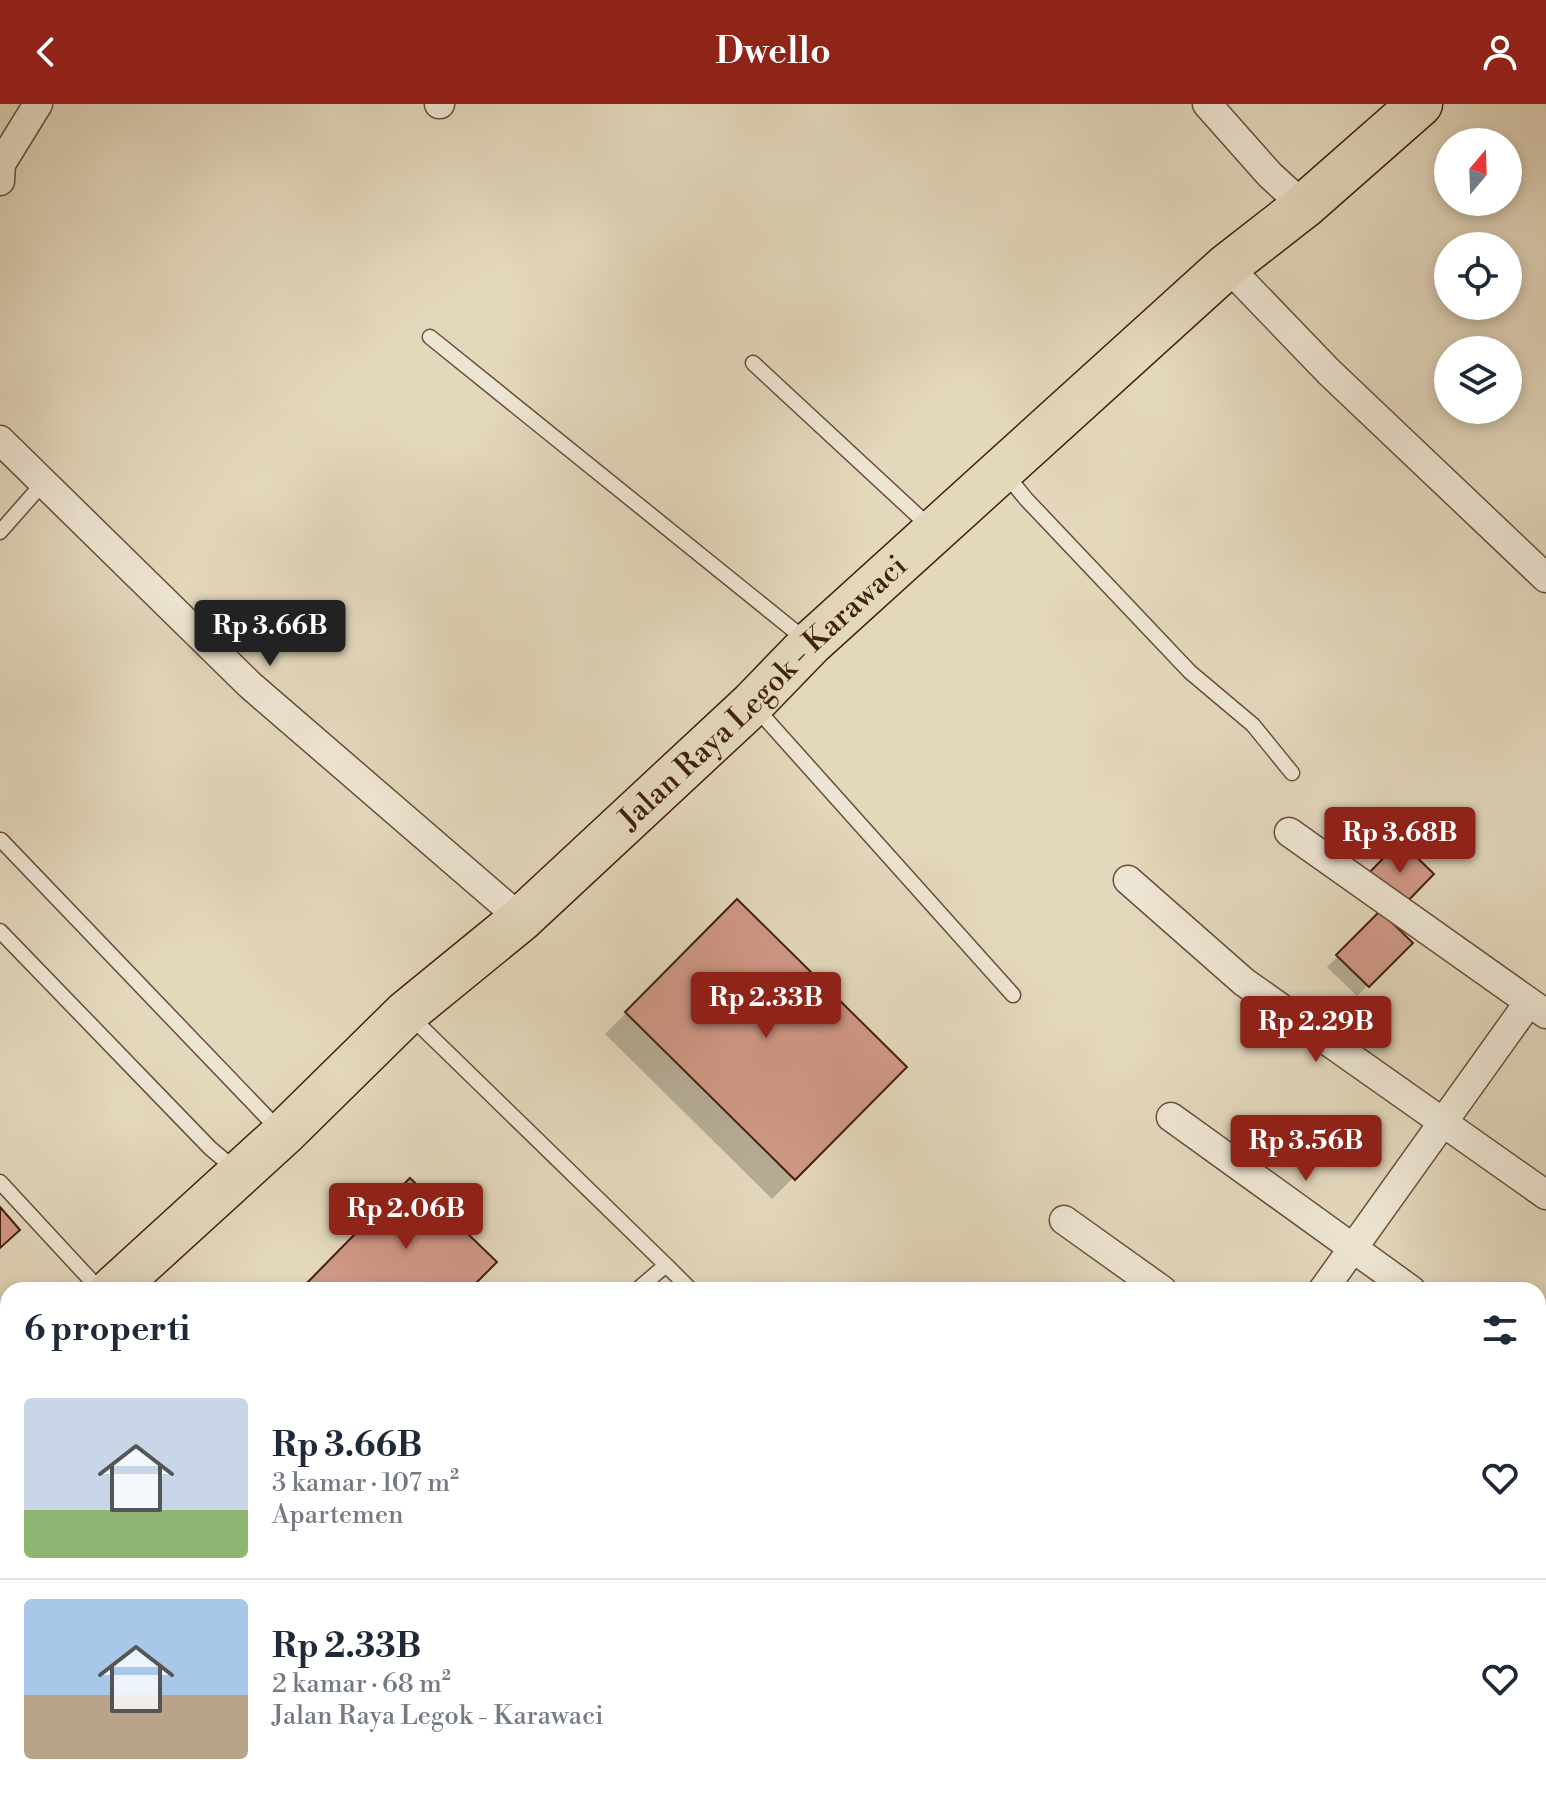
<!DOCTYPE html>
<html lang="id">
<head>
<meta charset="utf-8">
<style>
	:root { --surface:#fff; --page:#f6f6f7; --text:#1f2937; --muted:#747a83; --line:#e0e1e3; --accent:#8f2418 }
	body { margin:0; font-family:"Libre Bodoni",serif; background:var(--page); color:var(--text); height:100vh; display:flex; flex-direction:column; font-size:30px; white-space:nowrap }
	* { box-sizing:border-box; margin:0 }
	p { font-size:26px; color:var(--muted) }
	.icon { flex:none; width:44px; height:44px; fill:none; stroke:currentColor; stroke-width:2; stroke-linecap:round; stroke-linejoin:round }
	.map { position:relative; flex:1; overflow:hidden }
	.drawer { position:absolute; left:0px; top:1178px; width:1546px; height:512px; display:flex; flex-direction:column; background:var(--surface); border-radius:24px 24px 0 0; box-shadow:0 4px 12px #0003 }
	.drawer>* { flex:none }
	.needle { width:52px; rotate:19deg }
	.fabs { position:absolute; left:1434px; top:24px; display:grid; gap:16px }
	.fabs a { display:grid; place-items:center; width:88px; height:88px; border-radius:50%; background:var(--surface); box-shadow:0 4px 12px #0003; font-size:40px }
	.price { position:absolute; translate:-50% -68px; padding:0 18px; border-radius:8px; background:var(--accent); color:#fff; font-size:26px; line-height:52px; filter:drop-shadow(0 2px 4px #0008) }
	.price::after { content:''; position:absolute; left:50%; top:48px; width:24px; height:18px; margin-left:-12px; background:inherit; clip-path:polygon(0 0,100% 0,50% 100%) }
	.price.active { background:#222; color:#fff }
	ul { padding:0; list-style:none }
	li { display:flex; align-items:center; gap:24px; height:200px; padding:0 24px }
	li+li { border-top:2px solid var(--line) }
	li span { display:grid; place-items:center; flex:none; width:224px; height:160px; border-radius:8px; color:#555 }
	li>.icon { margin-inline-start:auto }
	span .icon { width:96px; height:96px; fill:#fffc; stroke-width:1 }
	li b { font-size:34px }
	h2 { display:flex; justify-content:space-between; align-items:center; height:96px; padding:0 24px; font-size:34px }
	header { display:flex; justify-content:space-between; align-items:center; height:104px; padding:0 24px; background:var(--accent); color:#fff; font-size:36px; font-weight:600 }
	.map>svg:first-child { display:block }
</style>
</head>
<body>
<header><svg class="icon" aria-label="back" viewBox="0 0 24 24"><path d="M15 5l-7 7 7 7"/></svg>Dwello<svg class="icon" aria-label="person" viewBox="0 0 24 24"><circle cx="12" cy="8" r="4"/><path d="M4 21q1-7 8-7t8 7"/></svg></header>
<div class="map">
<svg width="1546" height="1690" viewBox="0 0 1546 1690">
	<rect width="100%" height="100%" fill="#e3d7bc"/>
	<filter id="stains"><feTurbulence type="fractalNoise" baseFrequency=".0025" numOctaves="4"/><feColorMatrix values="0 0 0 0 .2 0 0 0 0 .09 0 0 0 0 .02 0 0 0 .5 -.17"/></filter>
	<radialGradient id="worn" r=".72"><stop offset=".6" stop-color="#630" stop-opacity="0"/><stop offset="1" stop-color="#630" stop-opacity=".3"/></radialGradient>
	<!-- shadow -->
	<path fill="#0003" d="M 737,798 L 904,963 L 772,1095 L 605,930 Z
		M 1382,808 L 1410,839 L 1357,892 L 1327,863 Z
		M 767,1682 L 782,1682 L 775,1689 Z
		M 849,1682 L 937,1682 L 929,1690 L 858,1690 Z
		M 945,1682 L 1077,1682 L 1069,1690 L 937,1690 Z"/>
	<!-- building -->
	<path fill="#d09887" stroke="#42210d" stroke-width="2" d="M 1400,737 L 1434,770 L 1400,805 L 1366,772 Z
		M 737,795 L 907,963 L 795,1076 L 625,908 Z
		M 1380,807 L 1413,839 L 1369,883 L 1336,851 Z
		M 410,1074 L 497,1158 L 469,1186 L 300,1186 Z
		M 0,1103 L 20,1126 L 0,1144 Z
		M 8,1404 L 8,1682 L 46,1682 L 38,1690 L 0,1690 L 0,1412 Z
		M 201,1682 L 376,1682 L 384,1690 L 193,1690 Z
		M 882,1682 L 940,1682 L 932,1690 L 890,1690 Z
		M 942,1682 L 1001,1682 L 1009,1690 L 934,1690 Z
		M 1017,1682 L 1080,1682 L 1072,1690 L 1025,1690 Z"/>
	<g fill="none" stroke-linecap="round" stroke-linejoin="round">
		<!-- service casing -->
		<g stroke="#6a4e39" stroke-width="17">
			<path id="service" d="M 430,233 L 807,537
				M 753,259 L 931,424
				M 1004,368 L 1026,395 L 1190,568 L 1253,621 L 1292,669
				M 0,428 L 44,378
				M 755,603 L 1013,891
				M 1,736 L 280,1027
				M 0,827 L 210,1044 L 237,1067
				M 410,912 L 666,1161 L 637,1186
				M 0,1078 L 100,1186
				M 666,1161 L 691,1186
				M 0,1238 L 8,1248
				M 0,1349 L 8,1344
				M 403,1682 L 410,1690
				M 663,1682 L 670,1690
				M 1196,1682 L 1204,1690
				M 148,1690 L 156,1682
				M 809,1690 L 812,1690"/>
		</g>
		<!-- minor casing -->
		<g stroke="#6a4e39" stroke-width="31">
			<path id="minor" d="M 439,0 L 440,0
				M 1207,0 L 1270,71 L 1304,102
				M 0,77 L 1,60 L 38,0
				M 1227,162 L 1329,268 L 1546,474
				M 0,336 L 250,581 L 521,815
				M 1289,728 L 1546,910
				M 1128,776 L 1244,878 L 1546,1091
				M 1171,1013 L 1411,1186
				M 1064,1116 L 1162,1186
				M 1323,1186 L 1529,898
				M 1538,1278 L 1546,1283
				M 1538,1339 L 1546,1327"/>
		</g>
		<!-- primary casing -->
		<g stroke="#42210d" stroke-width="47">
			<g id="primary">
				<path id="s1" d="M 112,1186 L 283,1030 L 406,909 L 521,815 L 752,600 L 811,539 L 1227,162 L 1304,102 L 1420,0"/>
				<path d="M 0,1288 L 8,1281"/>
			</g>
		</g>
		<!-- service -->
		<use href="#service" stroke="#ede5d3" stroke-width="14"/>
		<!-- minor -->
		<use href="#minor" stroke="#ede5d3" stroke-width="28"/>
		<!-- primary -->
		<use href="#primary" stroke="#e3d7bc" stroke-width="44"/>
	</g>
	<g text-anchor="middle" stroke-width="7" stroke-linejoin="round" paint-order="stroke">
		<!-- street labels -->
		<g font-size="30" fill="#42210d" stroke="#ede5d3">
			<text dy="10" stroke="none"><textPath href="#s1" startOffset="884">Jalan Raya Legok - Karawaci</textPath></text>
		</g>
	</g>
	<rect width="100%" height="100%" filter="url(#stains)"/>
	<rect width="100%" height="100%" fill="url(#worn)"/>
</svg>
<div class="fabs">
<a><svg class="needle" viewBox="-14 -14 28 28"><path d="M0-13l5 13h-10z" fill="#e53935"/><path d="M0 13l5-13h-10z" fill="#747a83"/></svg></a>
<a><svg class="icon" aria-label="locate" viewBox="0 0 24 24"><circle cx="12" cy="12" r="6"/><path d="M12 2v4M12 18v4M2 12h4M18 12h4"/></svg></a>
<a><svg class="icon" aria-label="layers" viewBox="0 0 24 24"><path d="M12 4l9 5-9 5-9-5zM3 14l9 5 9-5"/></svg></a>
</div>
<b class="price active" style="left:270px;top:564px">Rp 3.66B</b>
<b class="price" style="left:1400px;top:771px">Rp 3.68B</b>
<b class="price" style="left:766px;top:936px">Rp 2.33B</b>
<b class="price" style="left:1316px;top:960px">Rp 2.29B</b>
<b class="price" style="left:1306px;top:1079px">Rp 3.56B</b>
<b class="price" style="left:406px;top:1147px">Rp 2.06B</b>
<section class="drawer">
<h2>6 properti<svg class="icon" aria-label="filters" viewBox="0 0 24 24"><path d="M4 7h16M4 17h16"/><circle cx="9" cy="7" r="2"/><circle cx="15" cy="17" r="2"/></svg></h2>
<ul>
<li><span style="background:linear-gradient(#c9d6e8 70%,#8fb573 0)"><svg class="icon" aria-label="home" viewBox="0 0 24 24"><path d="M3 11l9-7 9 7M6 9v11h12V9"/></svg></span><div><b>Rp 3.66B</b><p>3 kamar · 107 m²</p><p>Apartemen</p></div><svg class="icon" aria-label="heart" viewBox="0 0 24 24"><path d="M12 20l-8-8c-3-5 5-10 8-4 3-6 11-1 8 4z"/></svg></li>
<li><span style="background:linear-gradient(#a9c7e8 60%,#b9a48a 0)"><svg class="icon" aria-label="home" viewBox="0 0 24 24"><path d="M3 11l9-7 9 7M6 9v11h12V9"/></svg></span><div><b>Rp 2.33B</b><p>2 kamar · 68 m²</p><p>Jalan Raya Legok - Karawaci</p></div><svg class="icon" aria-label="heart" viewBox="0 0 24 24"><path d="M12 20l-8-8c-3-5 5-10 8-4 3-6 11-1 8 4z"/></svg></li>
</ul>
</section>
</div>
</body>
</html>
